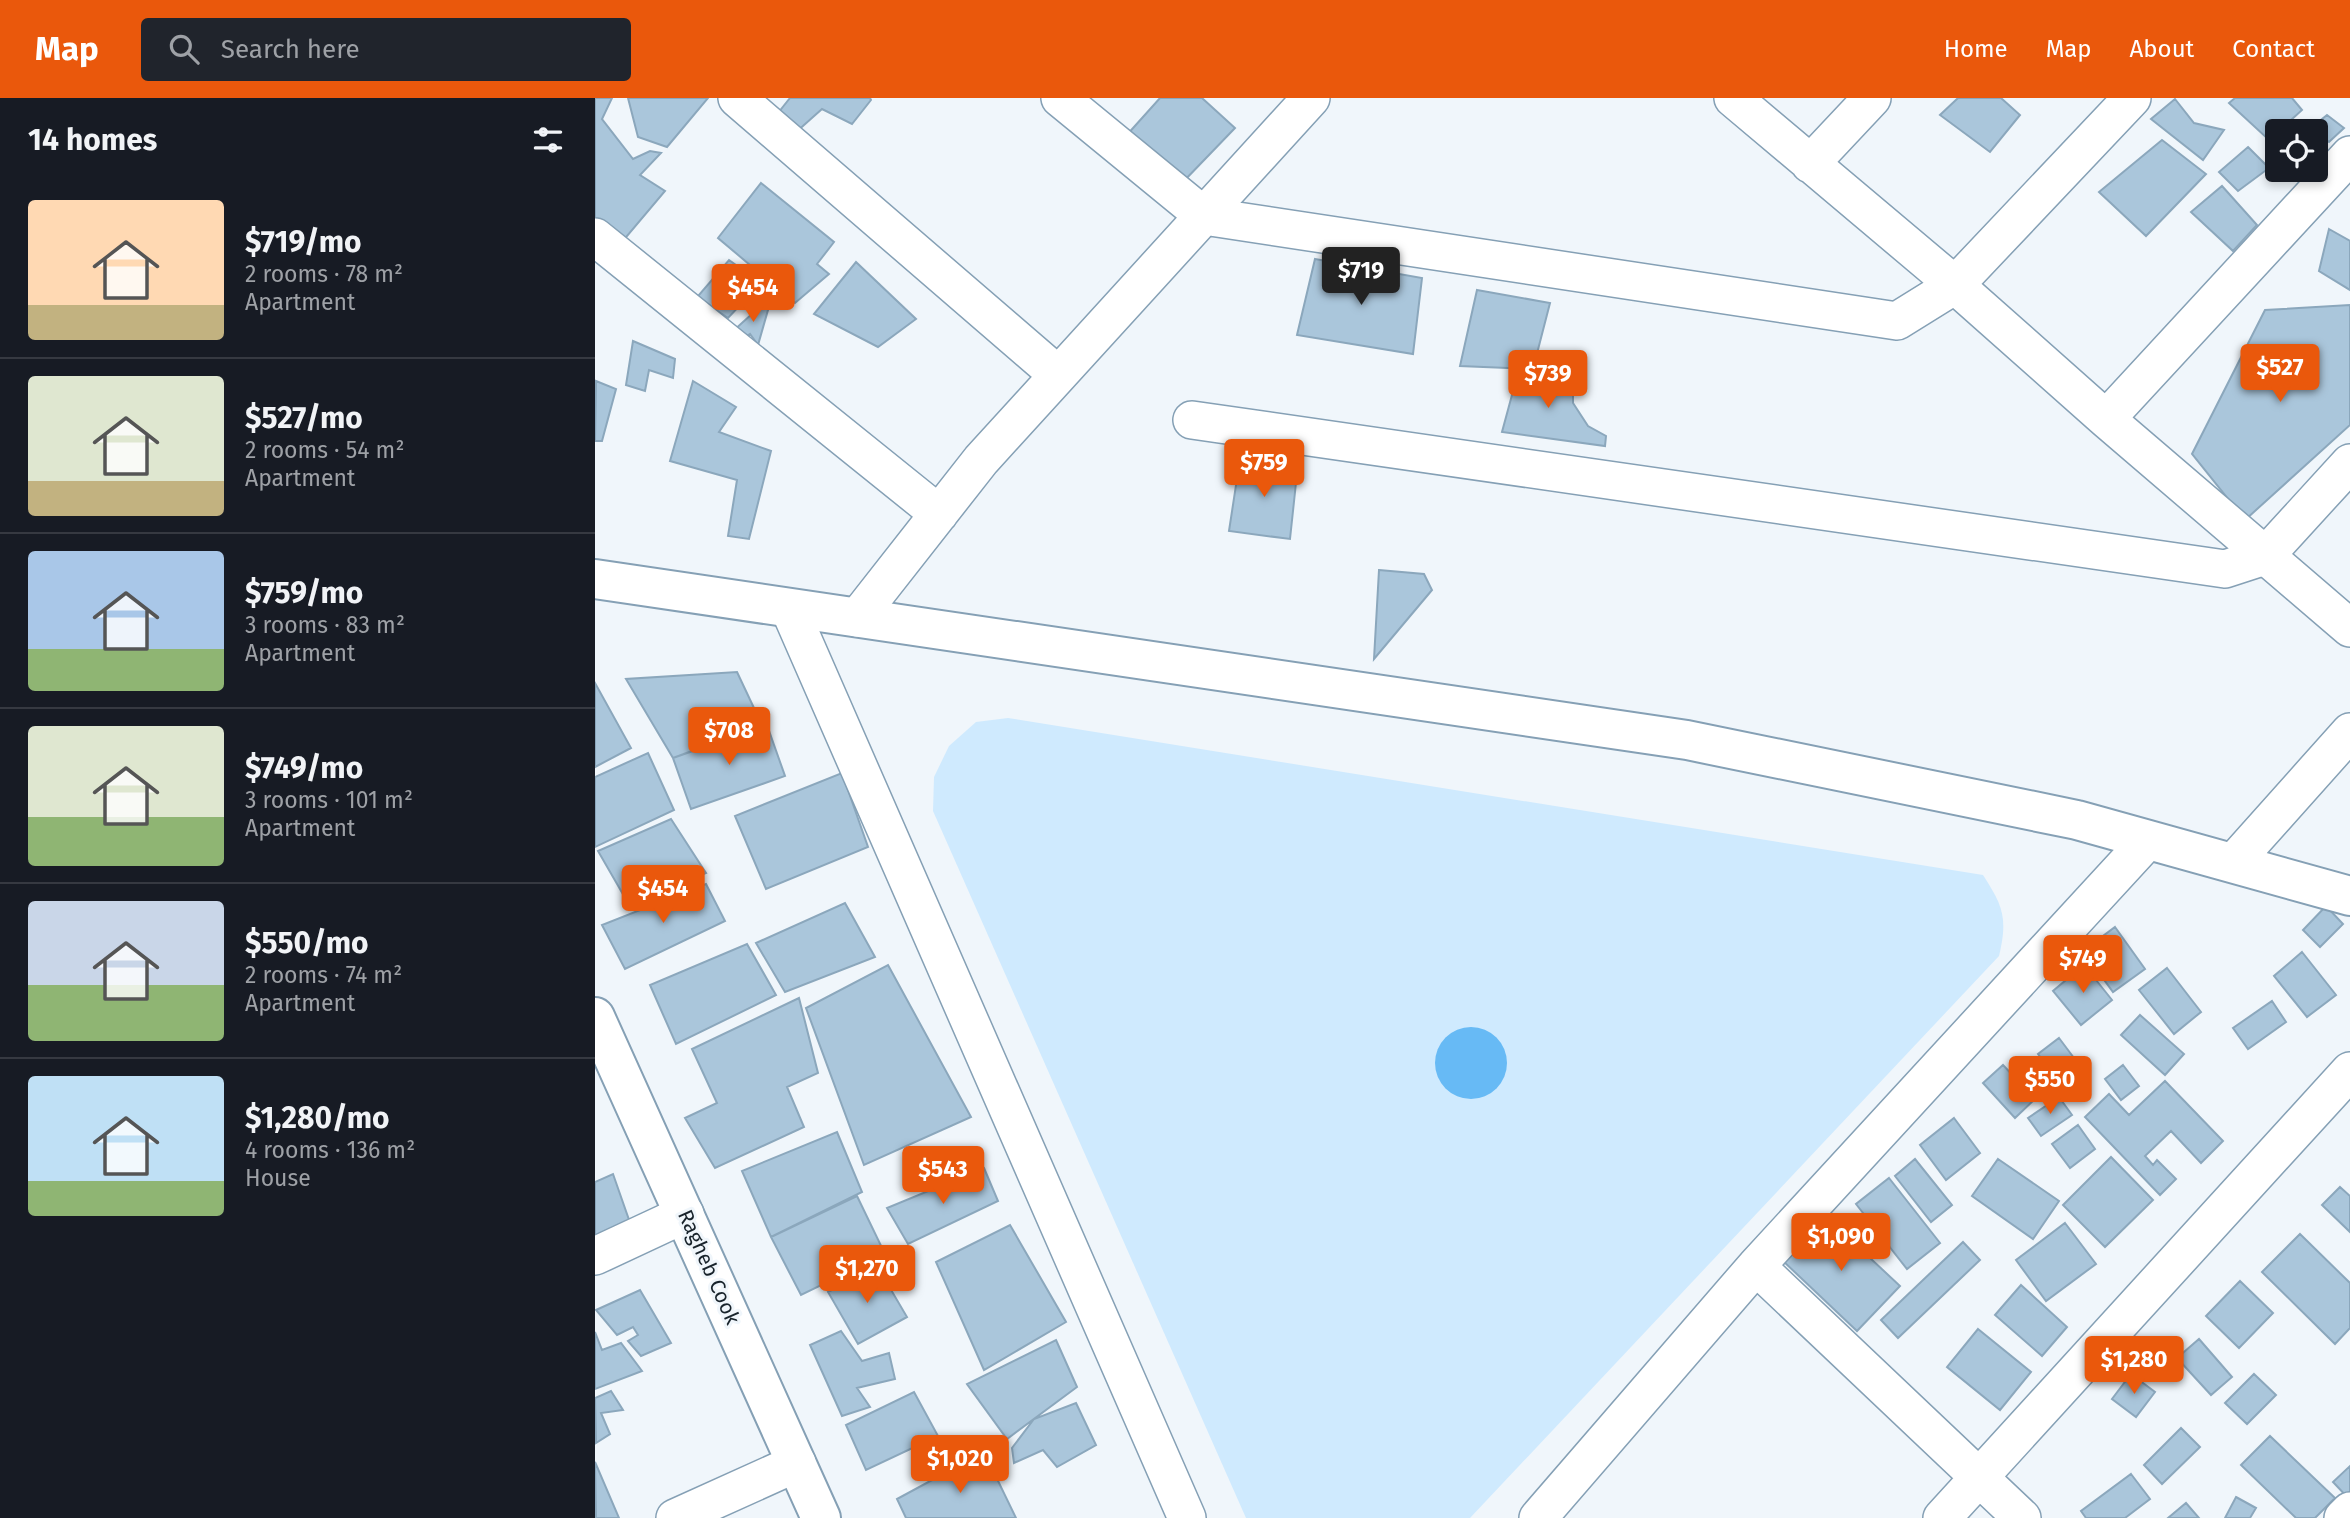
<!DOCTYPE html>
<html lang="en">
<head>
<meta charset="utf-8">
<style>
	:root { --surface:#171b24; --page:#20242c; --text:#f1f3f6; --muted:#9ea1a6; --line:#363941; --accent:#ea580c }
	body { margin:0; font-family:"Fira Sans",sans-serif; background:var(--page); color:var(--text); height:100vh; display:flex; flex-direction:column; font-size:26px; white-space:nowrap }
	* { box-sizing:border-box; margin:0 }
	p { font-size:23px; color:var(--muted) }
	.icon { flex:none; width:38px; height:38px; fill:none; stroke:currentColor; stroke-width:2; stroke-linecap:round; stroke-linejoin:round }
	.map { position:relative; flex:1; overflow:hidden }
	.details { display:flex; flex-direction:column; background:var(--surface); width:595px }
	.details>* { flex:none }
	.controls { position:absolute; left:1670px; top:21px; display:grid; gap:14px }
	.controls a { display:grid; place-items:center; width:63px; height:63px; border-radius:7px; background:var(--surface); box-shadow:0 4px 10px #0003; font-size:35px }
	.price { position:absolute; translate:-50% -60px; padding:0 16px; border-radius:7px; background:var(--accent); color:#fff; font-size:23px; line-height:46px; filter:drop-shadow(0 2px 4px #0008) }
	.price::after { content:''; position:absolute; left:50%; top:42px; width:21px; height:16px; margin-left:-10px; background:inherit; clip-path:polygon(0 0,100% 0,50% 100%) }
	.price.selected { background:#222; color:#fff }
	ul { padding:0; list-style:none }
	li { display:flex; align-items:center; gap:21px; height:175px; padding:0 28px }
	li+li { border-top:2px solid var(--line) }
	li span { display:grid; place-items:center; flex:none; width:196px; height:140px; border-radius:7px; color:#555 }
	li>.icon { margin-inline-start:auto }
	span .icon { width:84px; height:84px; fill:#fffc; stroke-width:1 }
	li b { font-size:30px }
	h2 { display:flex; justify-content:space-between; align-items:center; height:84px; padding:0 28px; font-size:30px }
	header { display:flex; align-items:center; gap:42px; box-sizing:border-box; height:98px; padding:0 35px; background:var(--accent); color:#fff }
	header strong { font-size:33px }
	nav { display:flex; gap:38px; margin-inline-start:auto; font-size:24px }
	.search { width:490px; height:63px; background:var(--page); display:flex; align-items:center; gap:18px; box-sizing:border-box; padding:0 24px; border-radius:7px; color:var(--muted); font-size:26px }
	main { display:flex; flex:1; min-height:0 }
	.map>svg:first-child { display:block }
</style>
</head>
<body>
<header>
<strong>Map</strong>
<div class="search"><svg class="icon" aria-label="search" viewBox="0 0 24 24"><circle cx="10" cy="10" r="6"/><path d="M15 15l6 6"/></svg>Search here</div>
<nav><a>Home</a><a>Map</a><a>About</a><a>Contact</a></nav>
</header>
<main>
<section class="details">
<h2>14 homes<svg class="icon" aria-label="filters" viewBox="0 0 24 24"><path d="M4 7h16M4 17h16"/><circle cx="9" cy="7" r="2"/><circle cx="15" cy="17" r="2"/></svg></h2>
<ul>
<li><span style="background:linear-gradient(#ffd9b3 75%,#c2b280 0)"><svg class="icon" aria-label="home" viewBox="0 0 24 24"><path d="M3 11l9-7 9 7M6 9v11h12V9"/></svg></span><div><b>$719/mo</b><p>2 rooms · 78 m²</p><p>Apartment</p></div></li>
<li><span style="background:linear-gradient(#dfe7d0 75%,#c2b280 0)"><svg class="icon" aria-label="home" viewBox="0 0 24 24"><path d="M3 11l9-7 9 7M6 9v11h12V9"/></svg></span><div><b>$527/mo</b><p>2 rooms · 54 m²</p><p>Apartment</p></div></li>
<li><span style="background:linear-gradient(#a9c7e8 70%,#8fb573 0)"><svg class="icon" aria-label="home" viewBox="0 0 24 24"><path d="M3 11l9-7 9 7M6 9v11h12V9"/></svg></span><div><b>$759/mo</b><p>3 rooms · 83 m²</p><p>Apartment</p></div></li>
<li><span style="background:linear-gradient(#dfe7d0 65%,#8fb573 0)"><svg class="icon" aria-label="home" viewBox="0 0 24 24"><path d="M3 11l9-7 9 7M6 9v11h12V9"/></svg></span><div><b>$749/mo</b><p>3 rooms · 101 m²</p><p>Apartment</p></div></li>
<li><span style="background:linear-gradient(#c9d6e8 60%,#8fb573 0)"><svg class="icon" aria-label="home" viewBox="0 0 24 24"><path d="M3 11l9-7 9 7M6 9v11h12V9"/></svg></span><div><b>$550/mo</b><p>2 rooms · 74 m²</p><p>Apartment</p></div></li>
<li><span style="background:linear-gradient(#bfe0f5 75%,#8fb573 0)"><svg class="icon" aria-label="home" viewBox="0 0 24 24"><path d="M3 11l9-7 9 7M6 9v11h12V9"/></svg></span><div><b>$1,280/mo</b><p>4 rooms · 136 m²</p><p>House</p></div></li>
</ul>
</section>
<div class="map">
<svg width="1755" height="1420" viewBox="0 0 1755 1420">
	<rect width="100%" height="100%" fill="#f0f6fb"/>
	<!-- green -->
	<path fill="#cfeafe" d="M 413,620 L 1388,777 C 1408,808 1413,820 1404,858 L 875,1420 L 651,1420 L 338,713 L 339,679 L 354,648 L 381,624 Z"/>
	<!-- water -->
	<path fill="#67baf5" d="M840 965a36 36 0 1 1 72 0a36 36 0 1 1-72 0Z"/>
	<!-- building -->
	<path fill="#aac6db" stroke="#8ba7bc" stroke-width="2" d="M 0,0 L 17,0 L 7,21 L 38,61 L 55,53 L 66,55 L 45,77 L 70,93 L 27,144 L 0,127 Z
		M 33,0 L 113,0 L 72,49 L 43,39 Z
		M 195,0 L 275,0 L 276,2 L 257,26 L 227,11 L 199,36 L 179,20 Z
		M 565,0 L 607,0 L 640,30 L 585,87 L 530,39 Z
		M 1363,0 L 1406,0 L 1425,17 L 1395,54 L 1345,17 Z
		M 1640,0 L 1697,0 L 1707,12 L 1674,42 L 1634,5 Z
		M 1580,1 L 1599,25 L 1629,32 L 1608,62 L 1556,21 Z
		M 1732,17 L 1749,30 L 1734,44 L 1716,30 Z
		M 1567,42 L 1611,76 L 1551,138 L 1504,94 Z
		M 1653,49 L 1674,70 L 1643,93 L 1624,74 Z
		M 166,85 L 239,144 L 222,166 L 234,176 L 200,205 L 123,140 Z
		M 1627,88 L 1662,127 L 1638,153 L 1596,114 Z
		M 1734,131 L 1755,143 L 1755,192 L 1724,173 Z
		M 720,161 L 827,180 L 818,256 L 702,237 Z
		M 134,162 L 166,185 L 133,220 L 121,212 L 109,219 L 91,212 Z
		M 261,164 L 321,221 L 283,249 L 219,216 Z
		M 882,192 L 955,205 L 938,271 L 865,268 Z
		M 177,198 L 163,247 L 155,236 L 142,245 L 138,233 Z
		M 1755,207 L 1755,327 L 1650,422 L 1597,356 L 1670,212 Z
		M 38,243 L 80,261 L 78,280 L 54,272 L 50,293 L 31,287 Z
		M 924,271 L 978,278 L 978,305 L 993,328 L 1011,338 L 1010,348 L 907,334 Z
		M 1,283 L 21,291 L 7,343 L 0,343 Z
		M 98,283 L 141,309 L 124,334 L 176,353 L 154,441 L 133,438 L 142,382 L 75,363 Z
		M 645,361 L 703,366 L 695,441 L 634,433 Z
		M 784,472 L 829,476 L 837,492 L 779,561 Z
		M 142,574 L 167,627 L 78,660 L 31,581 Z
		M 0,585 L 36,650 L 0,669 Z
		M 172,627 L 190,678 L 96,711 L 78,660 Z
		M 53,655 L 79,712 L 0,749 L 0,679 Z
		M 247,675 L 273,749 L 171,791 L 140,718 Z
		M 76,721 L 111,775 L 33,805 L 3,753 Z
		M 111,786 L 130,823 L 30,871 L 7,827 Z
		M 250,805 L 280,859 L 190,894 L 161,845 Z
		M 1731,808 L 1748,826 L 1725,849 L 1708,832 Z
		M 1520,829 L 1550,871 L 1518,894 L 1488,853 Z
		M 152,846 L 181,897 L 81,946 L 55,887 Z
		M 1707,854 L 1741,897 L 1712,919 L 1679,878 Z
		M 293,867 L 376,1019 L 269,1067 L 211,910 Z
		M 1489,867 L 1517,902 L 1486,927 L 1458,893 Z
		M 1572,870 L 1606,914 L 1579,936 L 1544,892 Z
		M 204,900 L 223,975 L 192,989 L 209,1029 L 120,1070 L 90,1020 L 122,1005 L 97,951 Z
		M 1677,903 L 1691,924 L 1653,951 L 1638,930 Z
		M 1545,917 L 1589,956 L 1570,977 L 1526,937 Z
		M 1464,940 L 1494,980 L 1473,996 L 1443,956 Z
		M 1408,967 L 1440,1001 L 1420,1020 L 1388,985 Z
		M 1528,967 L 1544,988 L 1526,1002 L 1510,981 Z
		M 1570,983 L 1628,1043 L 1606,1065 L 1576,1033 L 1550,1058 L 1558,1067 L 1562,1062 L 1581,1081 L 1565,1097 L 1490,1019 L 1514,996 L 1534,1017 Z
		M 1464,999 L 1477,1017 L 1446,1038 L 1433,1020 Z
		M 1359,1020 L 1385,1055 L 1351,1082 L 1325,1047 Z
		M 1483,1027 L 1500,1051 L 1475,1070 L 1457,1046 Z
		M 242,1034 L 267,1094 L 176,1139 L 147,1073 Z
		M 1516,1059 L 1558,1102 L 1510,1149 L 1468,1107 Z
		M 1320,1061 L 1357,1107 L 1336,1124 L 1300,1078 Z
		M 1403,1061 L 1464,1103 L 1438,1141 L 1377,1098 Z
		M 389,1070 L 403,1103 L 313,1146 L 292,1110 Z
		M 18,1076 L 40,1139 L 0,1154 L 0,1084 Z
		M 1294,1080 L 1345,1145 L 1312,1171 L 1261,1106 Z
		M 1745,1089 L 1755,1098 L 1755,1134 L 1727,1107 Z
		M 262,1098 L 290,1156 L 206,1197 L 176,1139 Z
		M 1229,1117 L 1305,1188 L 1262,1233 L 1187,1162 Z
		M 1470,1125 L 1501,1166 L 1451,1203 L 1421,1162 Z
		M 415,1127 L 471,1224 L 389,1272 L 341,1164 Z
		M 1705,1136 L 1755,1185 L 1755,1230 L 1740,1246 L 1667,1174 Z
		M 1368,1144 L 1385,1162 L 1303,1240 L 1286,1222 Z
		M 282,1168 L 312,1219 L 263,1246 L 233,1194 Z
		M 1645,1183 L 1678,1215 L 1644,1250 L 1611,1218 Z
		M 1426,1187 L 1472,1229 L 1447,1258 L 1400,1217 Z
		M 45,1192 L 76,1245 L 46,1258 L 33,1243 L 43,1237 L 38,1229 L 22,1237 L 1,1212 Z
		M 1383,1231 L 1436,1274 L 1405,1312 L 1352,1269 Z
		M 246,1233 L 267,1263 L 294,1255 L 300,1281 L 262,1290 L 275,1309 L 247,1318 L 215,1247 Z
		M 0,1234 L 7,1252 L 26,1245 L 47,1273 L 0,1291 Z
		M 1604,1241 L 1637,1279 L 1616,1297 L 1582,1260 Z
		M 461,1242 L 482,1289 L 412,1341 L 372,1286 Z
		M 1536,1276 L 1560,1294 L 1541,1319 L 1517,1301 Z
		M 1659,1276 L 1681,1297 L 1652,1326 L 1630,1305 Z
		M 16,1293 L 28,1312 L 6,1315 L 15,1336 L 1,1345 L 0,1300 Z
		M 319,1294 L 343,1338 L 271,1372 L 251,1327 Z
		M 481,1305 L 501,1347 L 462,1369 L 448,1352 L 419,1365 L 417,1350 L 439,1321 Z
		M 1586,1330 L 1605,1349 L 1567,1386 L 1549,1367 Z
		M 1675,1338 L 1740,1400 L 1720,1420 L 1701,1420 L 1646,1367 Z
		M 389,1354 L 421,1420 L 311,1420 L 302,1401 Z
		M 0,1364 L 24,1420 L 1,1420 Z
		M 1755,1368 L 1755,1402 L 1738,1384 Z
		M 1536,1376 L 1555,1401 L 1530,1420 L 1491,1420 L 1486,1413 Z
		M 1641,1399 L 1661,1410 L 1655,1420 L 1630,1420 Z
		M 1591,1405 L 1604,1420 L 1573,1420 Z"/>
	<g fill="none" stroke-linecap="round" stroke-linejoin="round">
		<!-- minor casing -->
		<g stroke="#85a0b5" stroke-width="40">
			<path id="minor" d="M 142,0 L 463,277
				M 465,0 L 609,118 L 1302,223 L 1360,187 L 1537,0
				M 1138,0 L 1360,187 L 1511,321 L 1755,530
				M 1215,66 L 1277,0
				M 0,139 L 344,416
				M 1511,321 L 1755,57
				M 597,322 L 1630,471 L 1670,458 L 1755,365
				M 194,510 L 592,1420
				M 262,520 L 386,362 L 716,0
				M 1638,765 L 1755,634
				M 0,1158 L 90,1116
				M 1161,1168 L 1427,1420
				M 80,1420 L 202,1365
				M 943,1420 L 1161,1168 L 1553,742
				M 1347,1420 L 1755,973
				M 1748,1420 L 1755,1413"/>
		</g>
		<!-- secondary casing -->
		<g stroke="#85a0b5" stroke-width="42">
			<path id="secondary" d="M 0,481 L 1092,642 L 1482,722 L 1755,798
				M 0,919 L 226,1420"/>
		</g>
		<!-- minor -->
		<use href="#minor" stroke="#fff" stroke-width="37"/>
		<!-- secondary -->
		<use href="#secondary" stroke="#fff" stroke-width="38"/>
	</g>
	<g text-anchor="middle" stroke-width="6" stroke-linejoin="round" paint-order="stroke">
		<!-- street labels -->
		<g font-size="21" fill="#18232b" stroke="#f0f6fb">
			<text transform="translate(114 1169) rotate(66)" y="7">Ragheb Cook</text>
		</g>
	</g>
</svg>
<div class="controls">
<a><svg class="icon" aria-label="locate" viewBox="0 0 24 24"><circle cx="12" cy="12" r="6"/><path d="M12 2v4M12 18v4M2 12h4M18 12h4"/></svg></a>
</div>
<b class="price selected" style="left:766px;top:209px">$719</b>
<b class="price" style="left:158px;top:226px">$454</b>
<b class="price" style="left:1685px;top:306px">$527</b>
<b class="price" style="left:953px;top:312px">$739</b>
<b class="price" style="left:669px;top:401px">$759</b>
<b class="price" style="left:134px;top:669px">$708</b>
<b class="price" style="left:68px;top:827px">$454</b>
<b class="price" style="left:1488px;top:897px">$749</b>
<b class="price" style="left:1455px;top:1018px">$550</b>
<b class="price" style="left:348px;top:1108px">$543</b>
<b class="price" style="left:1246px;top:1175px">$1,090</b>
<b class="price" style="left:272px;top:1207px">$1,270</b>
<b class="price" style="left:1539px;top:1298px">$1,280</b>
<b class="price" style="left:365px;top:1397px">$1,020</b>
</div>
</main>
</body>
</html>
